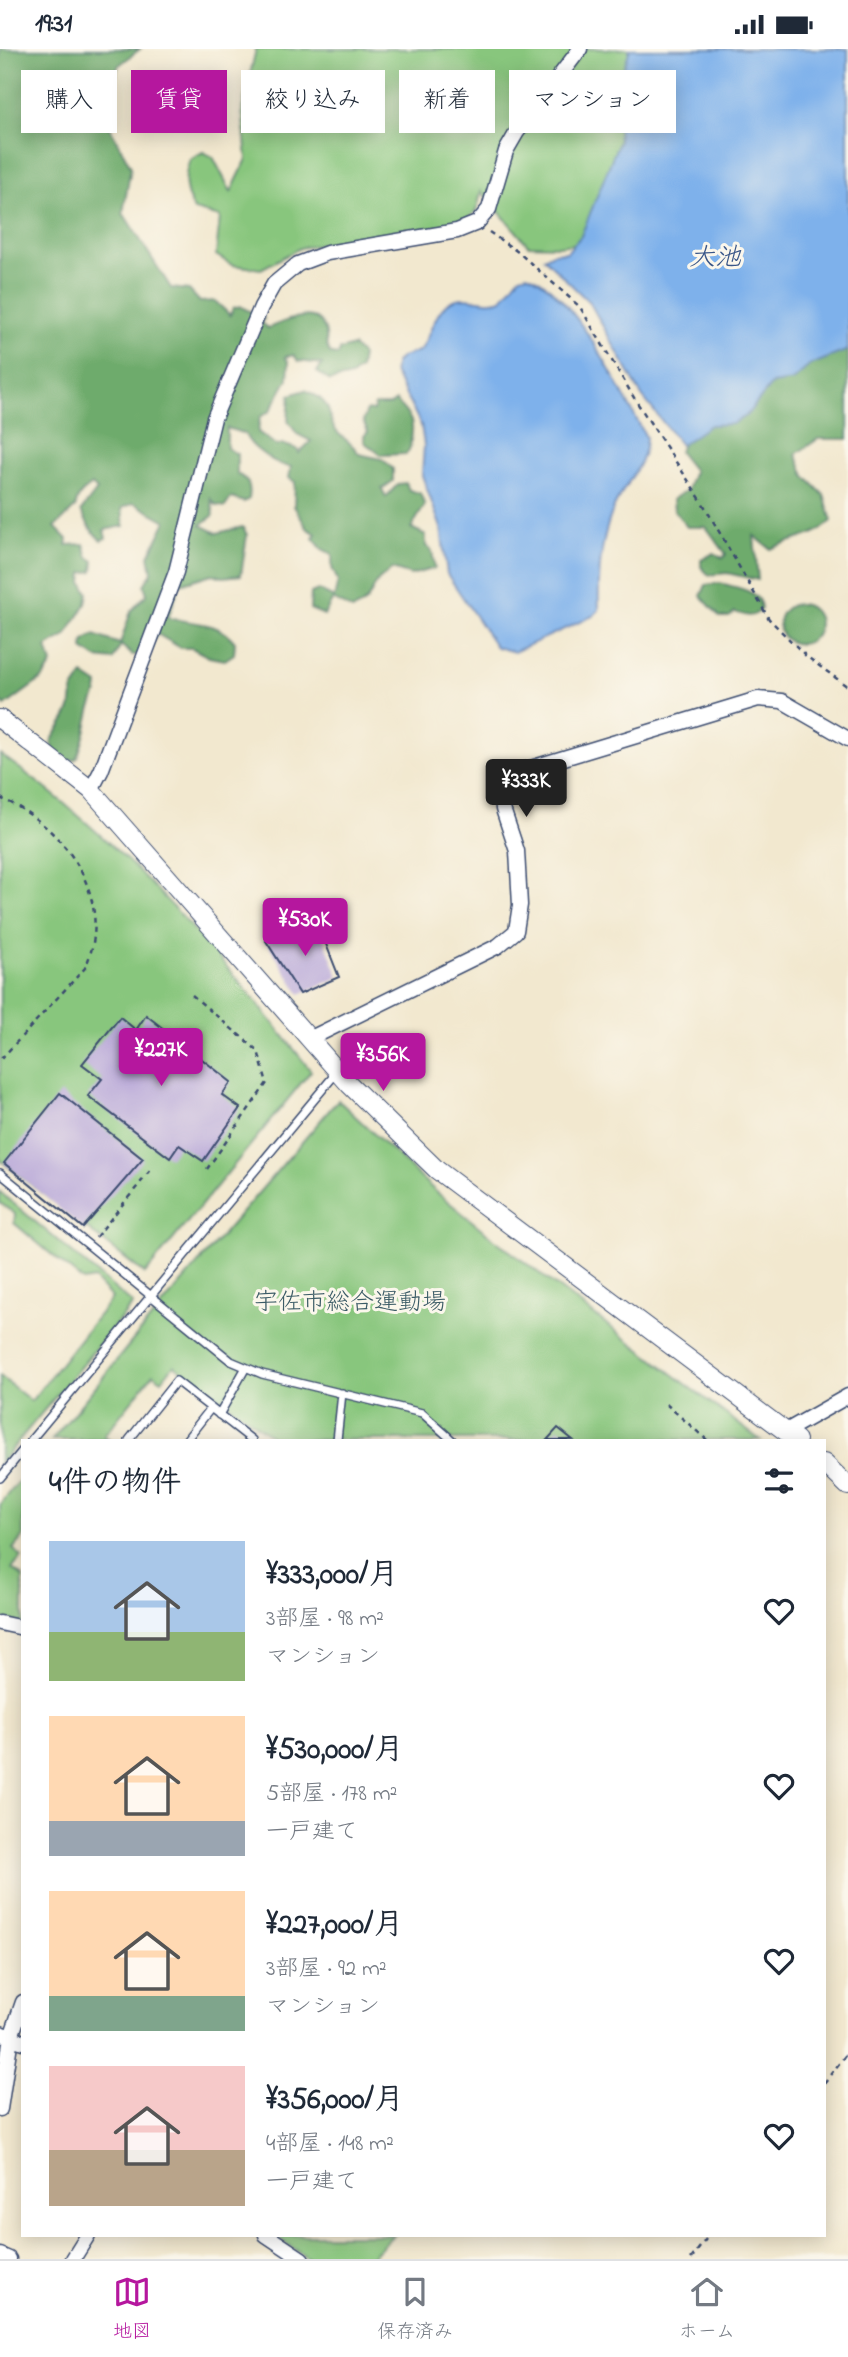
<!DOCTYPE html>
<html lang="ja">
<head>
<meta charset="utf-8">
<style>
	:root { --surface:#fff; --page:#f6f6f7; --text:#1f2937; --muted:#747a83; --line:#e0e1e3; --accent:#b5179e }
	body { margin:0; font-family:"Indie Flower","Klee One",sans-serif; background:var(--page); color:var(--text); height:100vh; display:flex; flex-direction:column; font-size:26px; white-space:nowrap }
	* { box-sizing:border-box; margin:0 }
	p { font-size:23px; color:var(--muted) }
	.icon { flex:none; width:38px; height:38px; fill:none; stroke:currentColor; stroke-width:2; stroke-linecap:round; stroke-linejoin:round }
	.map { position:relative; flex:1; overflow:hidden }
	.panel { position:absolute; left:21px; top:1390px; width:805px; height:798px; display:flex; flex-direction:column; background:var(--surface); border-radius:0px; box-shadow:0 4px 18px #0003 }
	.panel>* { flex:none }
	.banner { position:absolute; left:21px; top:21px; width:807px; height:63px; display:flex; gap:14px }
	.price { position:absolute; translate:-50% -60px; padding:0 16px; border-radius:7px; background:var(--accent); color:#fff; font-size:23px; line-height:46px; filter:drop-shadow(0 2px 4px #0008) }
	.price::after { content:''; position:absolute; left:50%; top:42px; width:21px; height:16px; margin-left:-10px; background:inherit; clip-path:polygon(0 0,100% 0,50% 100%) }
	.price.active { background:#222; color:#fff }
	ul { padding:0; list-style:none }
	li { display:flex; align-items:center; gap:21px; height:175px; padding:0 28px }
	li span { display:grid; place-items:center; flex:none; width:196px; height:140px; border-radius:0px; color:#555 }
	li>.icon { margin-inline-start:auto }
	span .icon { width:84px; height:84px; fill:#fffc; stroke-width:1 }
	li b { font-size:30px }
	h2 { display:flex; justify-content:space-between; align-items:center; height:84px; padding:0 28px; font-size:30px }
	.tag { padding:0 24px; border-radius:0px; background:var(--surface); box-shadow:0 4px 18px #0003; font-size:24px; line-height:63px }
	.tag.active { background:var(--accent); color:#fff }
	.status { display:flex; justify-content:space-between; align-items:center; height:49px; padding:0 35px; background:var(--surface); direction:ltr }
	.status svg { height:19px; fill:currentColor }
	.dock { display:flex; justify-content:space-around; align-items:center; height:98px; border-top:2px solid var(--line); background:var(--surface); font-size:19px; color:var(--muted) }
	.dock a { display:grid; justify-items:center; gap:4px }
	.dock .active { color:var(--accent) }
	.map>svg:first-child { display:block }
</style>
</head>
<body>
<div class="status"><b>19:31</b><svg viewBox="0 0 49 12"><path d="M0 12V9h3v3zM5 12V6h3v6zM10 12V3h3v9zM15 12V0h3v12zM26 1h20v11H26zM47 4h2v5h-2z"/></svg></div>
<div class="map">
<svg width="848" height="2210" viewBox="0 0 848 2210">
	<rect width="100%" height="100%" fill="#fbf7ec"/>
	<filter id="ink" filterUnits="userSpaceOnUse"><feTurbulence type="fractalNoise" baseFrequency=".0143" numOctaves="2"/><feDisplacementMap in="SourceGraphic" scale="14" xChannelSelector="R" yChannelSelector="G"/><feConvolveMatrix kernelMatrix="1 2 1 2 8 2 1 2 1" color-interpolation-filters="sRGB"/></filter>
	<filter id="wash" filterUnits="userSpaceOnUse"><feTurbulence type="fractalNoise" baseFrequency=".00686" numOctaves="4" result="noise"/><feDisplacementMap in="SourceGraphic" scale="28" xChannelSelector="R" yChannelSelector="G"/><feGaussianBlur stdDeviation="1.57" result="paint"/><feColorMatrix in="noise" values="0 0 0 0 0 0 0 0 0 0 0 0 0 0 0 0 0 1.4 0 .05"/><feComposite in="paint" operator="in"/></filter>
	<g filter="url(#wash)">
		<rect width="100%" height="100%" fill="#f2e8cf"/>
		<!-- green -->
		<path fill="#88c67d" stroke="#527a6e" stroke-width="2" d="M 256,0 L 647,0 L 588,193 L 559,197 L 528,196 L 481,142 C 478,160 477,165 461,174 L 300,199 L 261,220 L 232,216 L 216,206 L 220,168 L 194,161 C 184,143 183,129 190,110 L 203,103 L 213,108 L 231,143 L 247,110 L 242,60 Z
			M 0,705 C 125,794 218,902 311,1022 L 145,1225 L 0,1111 Z
			M 338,1051 L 434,1141 L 494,1190 L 760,1391 L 277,1391 L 174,1316 L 162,1331 L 153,1325 L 104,1387 L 109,1391 L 52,1391 L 142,1280 Z
			M 0,1143 L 133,1255 L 0,1414 L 0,1327 L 31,1352 L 112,1249 L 94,1230 L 83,1232 L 14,1174 L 15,1165 L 0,1154 Z
			M 23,1427 L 23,1488 L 13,1500 L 22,1508 L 12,1520 L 23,1528 L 23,1575 L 0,1569 L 0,1456 Z
			M 274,2186 L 393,2186 L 369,2210 L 308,2210 Z"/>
		<!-- forest -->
		<path fill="#6eab6c" stroke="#446d65" stroke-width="2" d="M 0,0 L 140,0 L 118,17 L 107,73 L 131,118 L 123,164 L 171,239 L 189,241 L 200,253 L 215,252 L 230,266 L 233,259 L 240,257 L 264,270 L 261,273 L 268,279 C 281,274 315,256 324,278 C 329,289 323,295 331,305 L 338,306 L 340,301 L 353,297 L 362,306 L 360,320 L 351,327 L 330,332 L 317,323 L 322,315 L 298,312 L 294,306 L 285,308 L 289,313 L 288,330 L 270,362 L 260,368 L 258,383 L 277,397 L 282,395 L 297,400 L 299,404 L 311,392 L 297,385 L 288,372 L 290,346 L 305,341 C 340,356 323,370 339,385 C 347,392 353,395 359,405 L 382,410 L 393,420 L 393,432 L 382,440 L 386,448 L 398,435 L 406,434 L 409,441 L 420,444 L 425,456 L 411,479 L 426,486 L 426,497 L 432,502 L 435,519 L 411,526 L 392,520 C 388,525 381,528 378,532 C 368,546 372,553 352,561 L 333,550 L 324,566 L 310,560 L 311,544 L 318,541 L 334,549 L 338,532 L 332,519 L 332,505 L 322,500 L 313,489 L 316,485 L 307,479 L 294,457 L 295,433 L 289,429 L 291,418 C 277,417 249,398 245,385 L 227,379 L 227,399 L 237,405 L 237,425 C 249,431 251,437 249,450 L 244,453 L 231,449 L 225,458 L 216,456 L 211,450 L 214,466 L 201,476 L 217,484 L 243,478 L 247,486 L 241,526 L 223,528 L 212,525 L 180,535 L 168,569 C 193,575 217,571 235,593 L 234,605 L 225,611 L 209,608 L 192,599 L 181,599 L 157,585 L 145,606 L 132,606 L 121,596 L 113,611 L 96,609 L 83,600 L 84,592 L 94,586 L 120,595 L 131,562 L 147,545 L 144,536 L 152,523 L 149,507 L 166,472 L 134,454 L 122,459 L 124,477 L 104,481 L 106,489 L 101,491 C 92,484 86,472 81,462 L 97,441 L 92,436 C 81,444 78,446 75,459 L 55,478 L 68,491 L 67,496 L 84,495 L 88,508 L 94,512 L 93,522 L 83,524 L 82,533 L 88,544 L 86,555 L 66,587 L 47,598 L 52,615 L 43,629 L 5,657 L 0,652 Z
			M 848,290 L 848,390 L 818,390 L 796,405 L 805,427 L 824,446 L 832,472 C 811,491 795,488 771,500 L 754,487 L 758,531 L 727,524 L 709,526 L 701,518 L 701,511 L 714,504 L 723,509 L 726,505 L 706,478 L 687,478 L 674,461 L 673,450 L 687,441 L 694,422 L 679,403 L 684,387 Z
			M 396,352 C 409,368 415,369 411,391 C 410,398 411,400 406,405 L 381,406 L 364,393 L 364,387 L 368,383 L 363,372 L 367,361 L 373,362 L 375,356 L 390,356 Z
			M 720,534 C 736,539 760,540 761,560 C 753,570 746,567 735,563 L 729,568 L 720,568 L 701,547 L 706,536 Z
			M779 575a20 20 0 1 1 40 0a20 20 0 1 1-40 0Z
			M 83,626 L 98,636 C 97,648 93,652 90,662 C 86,679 84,694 76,710 L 66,712 L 55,703 L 51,693 C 59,677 76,660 72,642 Z"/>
		<!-- water -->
		<path fill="#7eb1eb" stroke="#4c70a4" stroke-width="2" d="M 630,0 L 848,0 L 848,301 L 810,316 L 792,332 L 772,335 L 746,367 L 732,375 L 710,376 L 681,396 L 642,347 L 590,254 L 544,209 L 553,204 L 567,203 L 581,187 L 619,92 L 616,43 Z
			M 527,225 C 574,242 622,344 646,388 C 646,418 622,436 612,463 C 600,495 598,527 599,561 L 593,567 L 514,603 L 496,598 L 447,525 L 441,479 L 422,426 L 424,396 L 421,376 L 394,323 C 395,305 409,307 421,301 C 432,283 437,249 464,249 C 479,250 487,255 502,250 L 520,227 Z"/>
		<g id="blocks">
			<!-- building -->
			<path fill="#b4a3d7" d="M 318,875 L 339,928 L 300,945 L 266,892 Z
				M 146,966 L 231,1033 L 222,1046 L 240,1059 L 203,1112 L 179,1096 L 170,1109 L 88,1047 L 102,1030 L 82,1015 L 120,968 L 136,981 Z
				M 60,1044 L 143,1110 L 83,1179 L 4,1114 Z
				M 558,1379 L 573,1391 L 547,1391 Z"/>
		</g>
	</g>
	<g filter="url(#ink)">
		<use href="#blocks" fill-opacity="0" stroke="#3b4b6f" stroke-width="2"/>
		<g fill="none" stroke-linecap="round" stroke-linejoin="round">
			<!-- service casing -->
			<g stroke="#3b4b6f" stroke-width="10">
				<path id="service" d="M 0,1124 L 231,1312 L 262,1325 L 422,1364 L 452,1391
					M 219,1366 L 245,1320
					M 31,1391 L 337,1023
					M 129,1391 L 176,1332 L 252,1391
					M 186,1391 L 211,1359
					M 337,1391 L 342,1344
					M 0,1429 L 23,1401"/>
			</g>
			<!-- minor casing -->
			<g stroke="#3b4b6f" stroke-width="17">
				<path id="minor" d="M 91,741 L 101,722 L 176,523 L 214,369 L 261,258 L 274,235 L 298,215 L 327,204 L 457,182 L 477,174 L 489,160 L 506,102 L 517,83 L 580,0
					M 309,990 L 498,897 L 516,882 L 520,856 L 517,802 L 503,760 L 502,748 L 506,735 L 521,722 L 758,650 L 782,652 L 848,690
					M 786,1382 L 848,1347
					M 0,1574 L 23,1579
					M 0,1984 L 23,1993
					M 0,2060 L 11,1988 L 23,1953
					M 266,2186 L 302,2210
					M 0,2206 L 9,2210
					M 73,2210 L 88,2186"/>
			</g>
			<!-- tertiary casing -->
			<g stroke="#3b4b6f" stroke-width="20">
				<path id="tertiary" d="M 0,670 L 91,741 L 349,1035 L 437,1121 L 797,1391
					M 824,1414 L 848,1437"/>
			</g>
			<!-- path -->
			<path stroke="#3b4b6f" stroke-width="2.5" stroke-dasharray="5 5" stroke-linecap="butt" d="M 489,183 L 518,203 L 580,258 L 636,352 L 701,451 L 769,570 L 806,607 L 848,638
				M 0,749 C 64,776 117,849 85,919 L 0,1011
				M 192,946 L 258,1002 L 267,1034 L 207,1120
				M 96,1188 L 150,1122
				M 666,1355 L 707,1391
				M 824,2034 L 848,2003
				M 691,2210 L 709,2186"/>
			<!-- service -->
			<use href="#service" stroke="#fff" stroke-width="7"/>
			<!-- minor -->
			<use href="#minor" stroke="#fff" stroke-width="14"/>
			<!-- tertiary -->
			<use href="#tertiary" stroke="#fff" stroke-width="18"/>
		</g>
	</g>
	<g text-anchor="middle" stroke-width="6" stroke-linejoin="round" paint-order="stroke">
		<!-- park labels -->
		<g font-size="24" fill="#3c5c67" stroke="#fbf7ec">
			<text x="350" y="1260">宇佐市総合運動場</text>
		</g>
		<!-- water labels -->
		<g font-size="26" font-style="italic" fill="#395688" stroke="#fbf7ec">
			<text x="715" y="216">大池</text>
		</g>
	</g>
</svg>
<b class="price active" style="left:526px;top:770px">¥333K</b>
<b class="price" style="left:305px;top:909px">¥530K</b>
<b class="price" style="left:161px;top:1039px">¥227K</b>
<b class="price" style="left:383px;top:1044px">¥356K</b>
<div class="banner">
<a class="tag">購入</a>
<a class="tag active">賃貸</a>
<a class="tag">絞り込み</a>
<a class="tag">新着</a>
<a class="tag">マンション</a>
</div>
<section class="panel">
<h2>4件の物件<svg class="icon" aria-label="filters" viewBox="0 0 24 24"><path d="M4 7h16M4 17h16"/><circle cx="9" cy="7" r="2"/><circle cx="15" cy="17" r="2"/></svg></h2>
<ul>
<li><span style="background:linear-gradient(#a9c7e8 65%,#8fb573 0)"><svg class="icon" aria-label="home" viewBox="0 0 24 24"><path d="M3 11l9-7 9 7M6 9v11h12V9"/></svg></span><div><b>¥333,000/月</b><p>3部屋 · 98 m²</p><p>マンション</p></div><svg class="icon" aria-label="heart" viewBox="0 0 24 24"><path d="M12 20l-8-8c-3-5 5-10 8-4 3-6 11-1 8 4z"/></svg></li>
<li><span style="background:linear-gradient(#ffd9b3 75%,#9aa5b1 0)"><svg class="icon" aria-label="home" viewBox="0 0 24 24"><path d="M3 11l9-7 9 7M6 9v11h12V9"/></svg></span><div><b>¥530,000/月</b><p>5部屋 · 178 m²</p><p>一戸建て</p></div><svg class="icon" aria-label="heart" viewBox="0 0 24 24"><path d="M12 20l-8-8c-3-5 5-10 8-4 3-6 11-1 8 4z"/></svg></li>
<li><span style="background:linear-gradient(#ffd9b3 75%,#7fa58c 0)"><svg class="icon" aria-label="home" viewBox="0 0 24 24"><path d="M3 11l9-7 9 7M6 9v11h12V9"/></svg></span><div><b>¥227,000/月</b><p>3部屋 · 92 m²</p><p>マンション</p></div><svg class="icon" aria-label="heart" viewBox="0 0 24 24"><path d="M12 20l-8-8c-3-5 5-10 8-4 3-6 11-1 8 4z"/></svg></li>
<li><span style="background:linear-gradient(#f6c9c9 60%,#b9a48a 0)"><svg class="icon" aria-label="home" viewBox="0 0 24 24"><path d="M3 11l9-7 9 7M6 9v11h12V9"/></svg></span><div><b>¥356,000/月</b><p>4部屋 · 148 m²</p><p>一戸建て</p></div><svg class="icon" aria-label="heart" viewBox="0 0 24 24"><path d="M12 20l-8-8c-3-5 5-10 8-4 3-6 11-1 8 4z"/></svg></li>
</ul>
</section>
</div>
<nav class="dock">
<a class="active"><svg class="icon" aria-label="map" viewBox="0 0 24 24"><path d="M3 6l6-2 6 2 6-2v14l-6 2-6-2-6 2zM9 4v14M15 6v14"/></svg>地図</a>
<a><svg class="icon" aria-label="saved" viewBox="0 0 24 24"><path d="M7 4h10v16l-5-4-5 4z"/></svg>保存済み</a>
<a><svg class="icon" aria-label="home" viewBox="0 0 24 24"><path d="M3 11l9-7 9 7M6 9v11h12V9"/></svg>ホーム</a>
</nav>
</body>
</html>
